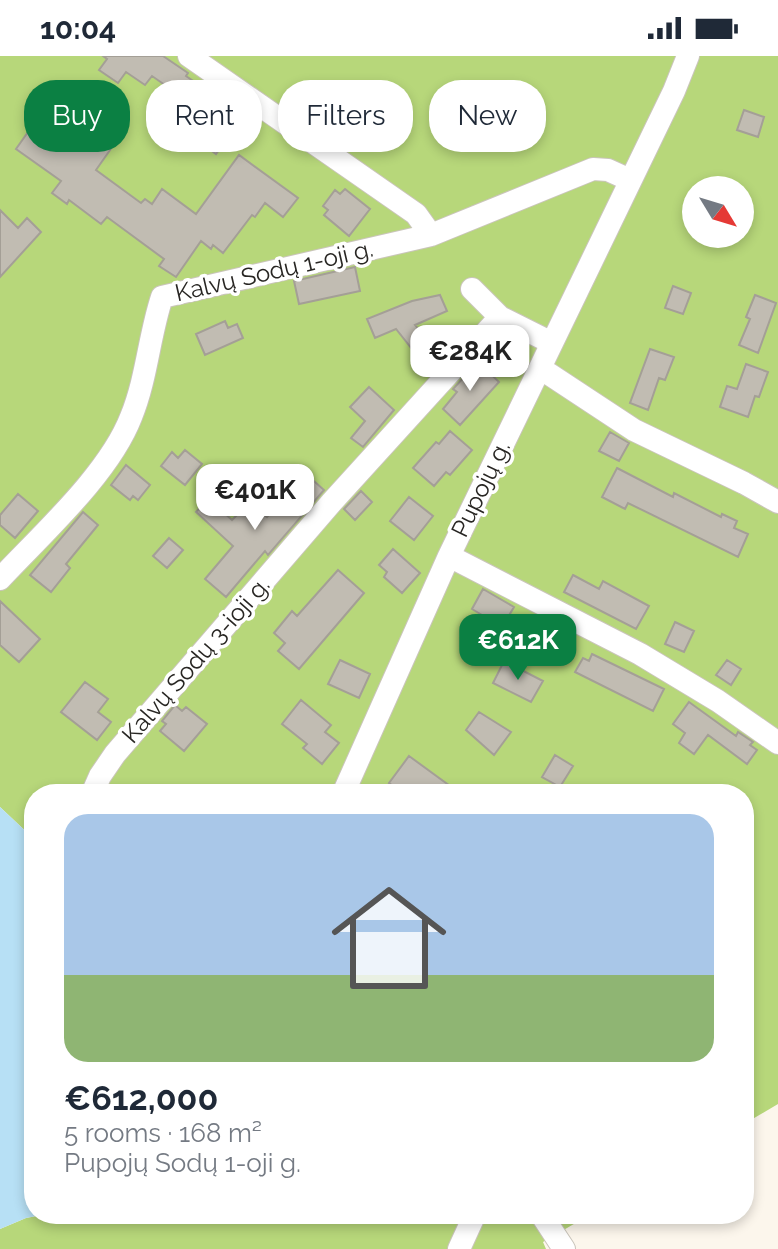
<!DOCTYPE html>
<html lang="en">
<head>
<meta charset="utf-8">
<style>
	:root { --surface:#fff; --page:#f6f6f7; --text:#1f2937; --muted:#747a83; --accent:#0b8043 }
	body { margin:0; font-family:Raleway,sans-serif; background:var(--page); color:var(--text); height:100vh; display:flex; flex-direction:column; font-size:30px; white-space:nowrap }
	* { box-sizing:border-box; margin:0 }
	p { font-size:26px; color:var(--muted) }
	.icon { flex:none; width:44px; height:44px; fill:none; stroke:currentColor; stroke-width:2; stroke-linecap:round; stroke-linejoin:round }
	.map { position:relative; flex:1; overflow:hidden }
	.details { position:absolute; left:24px; top:728px; width:730px; height:440px; display:flex; flex-direction:column; background:var(--surface); border-radius:32px; box-shadow:0 4px 12px #0003 }
	.details>* { flex:none }
	.banner { position:absolute; left:24px; top:24px; width:730px; height:72px; display:flex; gap:16px }
	.needle { width:52px; rotate:128deg }
	.fabs { position:absolute; left:682px; top:120px; display:grid; gap:16px }
	.fabs a { display:grid; place-items:center; width:72px; height:72px; border-radius:50%; background:var(--surface); box-shadow:0 4px 12px #0003; font-size:40px }
	.price { position:absolute; translate:-50% -68px; padding:0 18px; border-radius:16px; background:#fff; color:#222; font-size:26px; line-height:52px; filter:drop-shadow(0 2px 4px #0008) }
	.price::after { content:''; position:absolute; left:50%; top:48px; width:24px; height:18px; margin-left:-12px; background:inherit; clip-path:polygon(0 0,100% 0,50% 100%) }
	.price.selected { background:var(--accent); color:#fff }
	ul { padding:0; list-style:none }
	li { display:grid; align-content:center; gap:16px; height:424px; padding:0 40px }
	li span { display:grid; place-items:center; height:248px; border-radius:24px; color:#555 }
	li>.icon { margin-inline-start:auto }
	span .icon { width:144px; height:144px; fill:#fffc; stroke-width:1 }
	li b { font-size:34px }
	.tag { padding:0 28px; border-radius:32px; background:var(--surface); box-shadow:0 4px 12px #0003; font-size:28px; line-height:72px }
	.tag.selected { background:var(--accent); color:#fff }
	.status { display:flex; justify-content:space-between; align-items:center; height:56px; padding:0 40px; background:var(--surface); direction:ltr }
	.status svg { height:22px; fill:currentColor }
	.map>svg:first-child { display:block }
</style>
</head>
<body>
<div class="status"><b>10:04</b><svg viewBox="0 0 49 12"><path d="M0 12V9h3v3zM5 12V6h3v6zM10 12V3h3v9zM15 12V0h3v12zM26 1h20v11H26zM47 4h2v5h-2z"/></svg></div>
<div class="map">
<svg width="778" height="1193" viewBox="0 0 778 1193">
	<rect width="100%" height="100%" fill="#fcf6ec"/>
	<!-- green -->
	<path fill="#b7d77a" fill-rule="evenodd" d="M 0,0 L 778,0 L 778,1048 L 744,1068 L 744,738 L 34,738 L 34,783 L 0,751 ZM 696,134 L 740,134 L 740,178 L 696,178 Z
		M 47,1158 L 591,1158 L 543,1186 L 546,1193 L 0,1193 L 0,1173 L 26,1162 Z"/>
	<!-- water -->
	<path fill="#b7e0f5" d="M 0,751 L 34,783 L 34,1158 L 47,1158 L 26,1162 L 0,1173 Z"/>
	<!-- building -->
	<path fill="#c1bcb2" stroke="#a49f96" stroke-width="2" d="M 103,0 L 163,0 L 188,17 L 186,20 L 228,49 L 230,47 L 245,58 L 216,98 L 204,89 L 215,73 L 191,55 L 195,50 L 152,20 L 145,29 L 126,16 L 118,27 L 99,14 L 107,3 Z
		M 85,52 L 101,64 L 95,72 L 115,87 L 96,114 L 141,147 L 145,143 L 152,148 L 162,133 L 196,158 L 239,99 L 298,142 L 283,161 L 265,147 L 255,161 L 252,159 L 223,197 L 213,189 L 211,193 L 201,185 L 176,221 L 159,210 L 164,203 L 107,161 L 101,168 L 69,144 L 67,148 L 52,137 L 61,125 L 16,93 L 38,62 L 64,81 Z
		M 744,54 L 764,61 L 758,81 L 737,74 Z
		M 345,133 L 370,153 L 349,180 L 324,159 L 328,154 L 323,150 L 335,134 L 340,138 Z
		M 0,154 L 18,172 L 27,162 L 41,176 L 0,221 Z
		M 355,211 L 360,235 L 299,248 L 294,225 Z
		M 673,230 L 691,237 L 683,258 L 665,252 Z
		M 440,239 L 447,255 L 415,269 L 443,303 L 431,317 L 396,273 L 375,282 L 367,263 L 412,245 Z
		M 755,239 L 776,247 L 758,297 L 739,289 L 750,263 L 746,261 Z
		M 225,265 L 228,272 L 237,268 L 243,282 L 205,299 L 196,278 Z
		M 650,293 L 674,301 L 665,324 L 659,322 L 648,354 L 630,347 Z
		M 478,306 L 499,326 L 460,369 L 443,353 L 457,336 L 453,333 Z
		M 746,308 L 768,316 L 759,341 L 755,340 L 748,361 L 720,351 L 727,330 L 737,333 Z
		M 369,331 L 394,354 L 363,391 L 351,382 L 365,365 L 350,351 Z
		M 450,375 L 472,394 L 450,419 L 446,416 L 434,430 L 413,412 L 436,386 L 439,388 Z
		M 610,376 L 629,387 L 619,405 L 599,395 Z
		M 185,394 L 202,408 L 185,429 L 161,410 L 172,396 L 178,402 Z
		M 126,409 L 150,429 L 138,444 L 133,440 L 130,444 L 111,429 Z
		M 617,412 L 673,441 L 674,437 L 721,461 L 722,458 L 737,465 L 734,472 L 748,478 L 738,501 L 628,447 L 625,453 L 602,441 Z
		M 306,418 L 324,434 L 268,499 L 265,495 L 226,541 L 205,523 L 233,490 L 196,456 L 208,442 L 232,464 L 251,445 L 267,461 Z
		M 361,435 L 372,446 L 355,464 L 344,453 Z
		M 18,438 L 38,455 L 15,482 L 0,469 L 0,459 Z
		M 409,441 L 433,460 L 414,484 L 390,465 Z
		M 83,456 L 98,469 L 66,508 L 70,512 L 51,536 L 30,519 Z
		M 169,482 L 183,494 L 167,512 L 153,500 Z
		M 393,493 L 420,517 L 402,537 L 384,521 L 387,516 L 379,509 Z
		M 338,514 L 364,537 L 299,613 L 278,595 L 285,587 L 274,577 L 292,555 L 297,560 Z
		M 573,519 L 599,533 L 603,525 L 649,550 L 636,573 L 564,536 Z
		M 483,533 L 514,551 L 502,571 L 472,553 Z
		M 0,545 L 40,583 L 19,606 L 0,589 Z
		M 675,566 L 694,575 L 684,596 L 665,588 Z
		M 592,598 L 664,633 L 653,655 L 575,616 L 583,602 L 589,605 Z
		M 340,604 L 370,618 L 359,642 L 328,628 Z
		M 727,604 L 741,613 L 731,629 L 716,619 Z
		M 504,605 L 543,625 L 531,646 L 493,627 Z
		M 85,626 L 108,643 L 98,656 L 111,666 L 97,684 L 61,656 Z
		M 301,644 L 331,669 L 325,676 L 339,687 L 322,708 L 303,692 L 307,688 L 282,668 Z
		M 689,646 L 736,680 L 738,676 L 753,686 L 750,689 L 757,694 L 747,708 L 708,679 L 694,698 L 679,687 L 685,677 L 673,668 Z
		M 175,649 L 182,655 L 186,651 L 207,668 L 184,695 L 160,675 L 166,668 L 162,665 Z
		M 479,656 L 511,676 L 494,699 L 466,674 Z
		M 555,699 L 573,710 L 560,731 L 542,721 Z
		M 409,700 L 461,738 L 404,738 L 389,727 Z"/>
	<g fill="none" stroke-linecap="round" stroke-linejoin="round">
		<!-- minor casing -->
		<g stroke="#cac5bb" stroke-width="24">
			<path id="minor" d="M 189,0 L 416,158 L 431,179
				M 472,233 L 500,261 L 552,287
				M 540,312 L 634,374 L 744,427 L 778,446
				M 449,500 L 640,598 L 718,645 L 778,687
				M 0,523 C 42,478 109,418 131,361 C 147,322 149,280 162,241 L 431,179 L 593,113 L 608,114 L 630,124
				M 92,738 L 100,720 L 115,698 L 331,447 L 500,261
				M 343,738 L 449,500 L 674,35 L 688,0
				M 541,1158 L 564,1193
				M 459,1193 L 475,1158"/>
		</g>
		<!-- minor -->
		<use href="#minor" stroke="#fff" stroke-width="22"/>
	</g>
	<g text-anchor="middle" stroke-width="7" stroke-linejoin="round" paint-order="stroke">
		<!-- street labels -->
		<g font-size="24" fill="#282623" stroke="#fff">
			<text transform="translate(274 215) rotate(-13)" y="8">Kalvų Sodų 1-oji g.</text>
			<text transform="translate(481 433) rotate(-64)" y="8">Pupojų g.</text>
			<text transform="translate(196 604) rotate(-49)" y="8">Kalvų Sodų 3-ioji g.</text>
		</g>
	</g>
</svg>
<div class="fabs">
<a><svg class="needle" viewBox="-14 -14 28 28"><path d="M0-13l5 13h-10z" fill="#e53935"/><path d="M0 13l5-13h-10z" fill="#747a83"/></svg></a>
</div>
<b class="price" style="left:470px;top:337px">€284K</b>
<b class="price" style="left:255px;top:476px">€401K</b>
<b class="price selected" style="left:518px;top:626px">€612K</b>
<div class="banner">
<a class="tag selected">Buy</a>
<a class="tag">Rent</a>
<a class="tag">Filters</a>
<a class="tag">New</a>
</div>
<section class="details">
<ul>
<li><span style="background:linear-gradient(#a9c7e8 65%,#8fb573 0)"><svg class="icon" aria-label="home" viewBox="0 0 24 24"><path d="M3 11l9-7 9 7M6 9v11h12V9"/></svg></span><div><b>€612,000</b><p>5 rooms · 168 m²</p><p>Pupojų Sodų 1-oji g.</p></div></li>
</ul>
</section>
</div>
</body>
</html>
